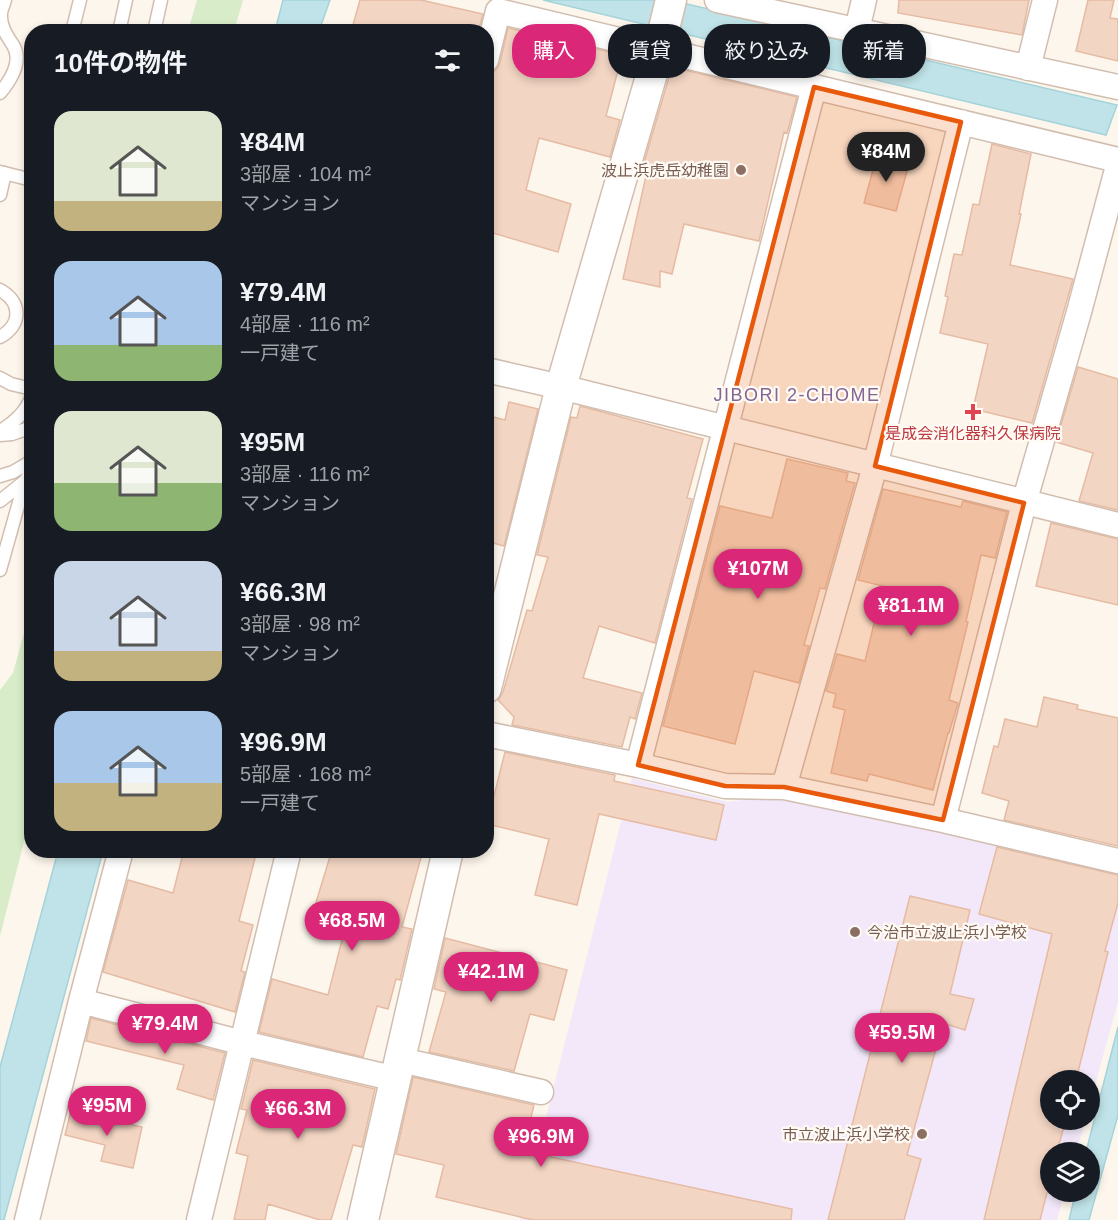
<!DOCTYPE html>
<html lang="ja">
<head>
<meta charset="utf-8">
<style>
	:root { --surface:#171b24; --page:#20242c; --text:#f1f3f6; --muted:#9ea1a6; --accent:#db2777 }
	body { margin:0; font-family:Helvetica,"Noto Sans JP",sans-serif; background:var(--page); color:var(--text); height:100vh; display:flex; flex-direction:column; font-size:22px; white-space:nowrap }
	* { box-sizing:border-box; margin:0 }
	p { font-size:20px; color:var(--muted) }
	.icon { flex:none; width:33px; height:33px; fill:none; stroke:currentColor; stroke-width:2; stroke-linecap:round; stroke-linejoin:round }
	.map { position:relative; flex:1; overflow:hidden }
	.drawer { position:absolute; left:24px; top:24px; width:470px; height:834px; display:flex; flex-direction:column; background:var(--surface); border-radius:24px; box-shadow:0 3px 9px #0003 }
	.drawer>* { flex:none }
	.hud { position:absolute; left:512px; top:24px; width:516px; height:54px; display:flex; gap:12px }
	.tools { position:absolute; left:1040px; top:1070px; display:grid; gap:12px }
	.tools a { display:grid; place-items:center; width:60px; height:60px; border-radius:50%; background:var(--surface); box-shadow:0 3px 9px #0003; font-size:30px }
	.price { position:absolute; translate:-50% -51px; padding:0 14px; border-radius:21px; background:var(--accent); color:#fff; font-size:20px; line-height:39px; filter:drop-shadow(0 2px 3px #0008) }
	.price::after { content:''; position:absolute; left:50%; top:36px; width:18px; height:14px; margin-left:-9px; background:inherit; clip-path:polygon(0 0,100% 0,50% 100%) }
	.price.on { background:#222; color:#fff }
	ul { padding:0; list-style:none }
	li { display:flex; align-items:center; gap:18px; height:150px; padding:0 30px }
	li span { display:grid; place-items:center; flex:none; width:168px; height:120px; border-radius:18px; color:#555 }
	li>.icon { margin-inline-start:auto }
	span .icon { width:72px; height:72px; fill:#fffc; stroke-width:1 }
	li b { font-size:26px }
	h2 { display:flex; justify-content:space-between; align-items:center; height:72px; padding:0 30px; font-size:26px }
	.tag { padding:0 21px; border-radius:24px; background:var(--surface); box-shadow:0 3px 9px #0003; font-size:21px; line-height:54px }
	.tag.on { background:var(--accent); color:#fff }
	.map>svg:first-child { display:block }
</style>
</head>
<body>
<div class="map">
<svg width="1118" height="1220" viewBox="0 0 1118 1220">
	<rect width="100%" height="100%" fill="#fdf6ec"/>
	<!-- education -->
	<path fill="#f3e8fa" d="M 632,778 L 728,802 L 795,793 L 1118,862 L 1118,1002 L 1089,1107 L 1089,1080 L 1050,1080 L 1050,1119 L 1086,1119 L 1076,1152 L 1050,1152 L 1050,1191 L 1065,1191 L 1057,1220 L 520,1220 Z"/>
	<!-- green -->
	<path fill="#d8ecc9" d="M 197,0 L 243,0 L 234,31 L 188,31 Z
		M 31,607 L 31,814 L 0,936 L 0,690 L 13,673 Z"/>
	<!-- water -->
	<path fill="#bfe3e8" stroke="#a5d3da" stroke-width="1.5" d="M 283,0 L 330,0 L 319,31 L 275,31 Z
		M 543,0 L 670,0 L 1117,105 L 1106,135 Z
		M 58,851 L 103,851 L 4,1220 L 0,1220 L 0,1067 Z
		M 1118,1027 L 1118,1115 L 1089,1220 L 1069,1220 L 1076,1191 L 1089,1191 L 1089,1152 L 1086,1152 Z"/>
	<!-- building -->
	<path fill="#f3d5c3" stroke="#e6bba3" stroke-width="1.5" d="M 360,0 L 421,0 L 483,14 L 478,32 L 351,32 Z
		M 899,0 L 1029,0 L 1022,35 L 898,13 Z
		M 1088,0 L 1114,0 L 1110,18 L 1118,19 L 1118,61 L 1076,51 Z
		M 508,28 L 622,55 L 606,116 L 620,120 L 610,157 L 539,138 L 526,190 L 571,204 L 558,252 L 486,231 L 486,93 L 491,73 L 497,69 L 500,63 Z
		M 672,67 L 797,97 L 787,133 L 784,132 L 759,241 L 684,224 L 672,274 L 660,271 L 660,287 L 623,279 L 648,167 L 643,166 Z
		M 992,144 L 1031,154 L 1019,214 L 1021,214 L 1010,265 L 1073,279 L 1032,423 L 973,409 L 988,344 L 940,333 L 948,297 L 945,296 L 954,254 L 962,255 L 973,204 L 979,205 Z
		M 877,155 L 909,164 L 896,211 L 864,203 Z
		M 1078,367 L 1118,379 L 1118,510 L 1079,501 L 1093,453 L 1056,442 Z
		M 509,402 L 538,409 L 504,546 L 486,541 L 486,415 L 505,420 Z
		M 580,406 L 703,439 L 687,498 L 692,499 L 655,643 L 599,626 L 583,678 L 642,693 L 635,719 L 630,717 L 622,747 L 512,725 L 514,717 L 498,700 L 503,692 L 527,610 L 532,611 L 548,557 L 537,555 L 571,417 L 577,418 Z
		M 787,459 L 848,473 L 846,481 L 855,483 L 825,589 L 820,588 L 804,645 L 809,646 L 799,683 L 754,671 L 735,744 L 663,726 L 720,506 L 772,518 Z
		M 883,489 L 961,507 L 963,501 L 1007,512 L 995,558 L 981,555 L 966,621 L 968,622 L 949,700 L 958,703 L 949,733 L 948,733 L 933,790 L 869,774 L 867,781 L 831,773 L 845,710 L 833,707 L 836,694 L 826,691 L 837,654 L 865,661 L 883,586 L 858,580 Z
		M 1051,523 L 1118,539 L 1118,605 L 1036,586 Z
		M 1044,697 L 1078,705 L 1077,709 L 1118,718 L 1118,846 L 1004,820 L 1009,801 L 982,793 L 994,746 L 998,747 L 1005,719 L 1037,727 Z
		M 505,752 L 615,775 L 614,781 L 724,805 L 716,840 L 599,814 L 577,905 L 535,895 L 549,839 L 487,824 Z
		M 997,847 L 1118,875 L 1118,903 L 1105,951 L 1108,952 L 1076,1080 L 1050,1080 L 1050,1119 L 1066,1119 L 1057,1152 L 1050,1152 L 1050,1181 L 1040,1220 L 984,1220 L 1052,934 L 979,914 Z
		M 184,850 L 257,850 L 239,921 L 253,925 L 241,971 L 245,972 L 235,1012 L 103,972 L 128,880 L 173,893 Z
		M 332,850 L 423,850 L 402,927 L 412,929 L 400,980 L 396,979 L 388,1009 L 377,1006 L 363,1057 L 259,1032 L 272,979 L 328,995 L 344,932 L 310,922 Z
		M 910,896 L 970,910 L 950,994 L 974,999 L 965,1030 L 943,1023 L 907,1155 L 921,1159 L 904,1220 L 828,1220 Z
		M 445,938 L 567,970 L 554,1020 L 530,1014 L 514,1071 L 429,1052 L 446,992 L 434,989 Z
		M 91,1018 L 225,1053 L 213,1100 L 177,1089 L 184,1065 L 86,1041 Z
		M 253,1060 L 375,1089 L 362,1147 L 353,1145 L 331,1220 L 320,1220 L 268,1204 L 265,1220 L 234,1220 L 248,1156 L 236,1153 L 247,1110 L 241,1109 Z
		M 413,1077 L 534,1105 L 523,1151 L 792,1209 L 791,1220 L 533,1220 L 436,1197 L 444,1165 L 396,1154 Z
		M 71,1111 L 142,1127 L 133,1168 L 101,1161 L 105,1145 L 65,1135 Z"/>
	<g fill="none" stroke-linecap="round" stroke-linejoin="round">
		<!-- service casing -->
		<g stroke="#d1beb0" stroke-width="15">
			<path id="service" d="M 72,32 L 80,0
				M 119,32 L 126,0
				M 154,32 L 161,0
				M 0,93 C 10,81 23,61 13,45 C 7,36 0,26 1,14 C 1,10 4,4 5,0
				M 0,172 L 32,180
				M 0,195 L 5,173
				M 0,290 C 22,302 22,325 0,337
				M 0,378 L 11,384 L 32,389
				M 0,431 C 15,422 25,413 32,396
				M 0,435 L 12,434 L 32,427
				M 0,476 L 13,472 L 32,461
				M 0,501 L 25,481 L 32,470
				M 0,570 L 25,481"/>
		</g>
		<!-- minor casing -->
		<g stroke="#d1beb0" stroke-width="27">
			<path id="minor" d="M 717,0 L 1118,87
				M 857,30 L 864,0
				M 486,60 L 498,11 L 1118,160
				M 1028,68 L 1045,0
				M 961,122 L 875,466 L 784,787 L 943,820 L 1118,861
				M 486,370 L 561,387 L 1118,525
				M 486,734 L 638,765 L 814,87
				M 638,765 L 725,786 L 784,787
				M 943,820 L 1024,503 L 1079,312 L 1118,166
				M 121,850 L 81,1001 L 243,1043 L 396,1079
				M 401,1060 L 541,1092
				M 27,1220 L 81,1001
				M 199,1220 L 289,850"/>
		</g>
		<!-- tertiary casing -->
		<g stroke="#d1beb0" stroke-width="33">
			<path id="tertiary" d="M 486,688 L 561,387 L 659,49 L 671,0
				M 363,1220 L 448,850"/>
		</g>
		<!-- service -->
		<use href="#service" stroke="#fff" stroke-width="12"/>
		<!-- minor -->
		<use href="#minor" stroke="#fff" stroke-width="24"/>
		<!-- tertiary -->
		<use href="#tertiary" stroke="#fff" stroke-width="30"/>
	</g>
	<!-- marked area -->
	<path fill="#e8590c" fill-opacity="0.2" stroke="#e8590c" stroke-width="4.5" stroke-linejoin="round" d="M 814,87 L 961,122 L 875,466 L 1024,503 L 943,820 L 784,787 L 725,786 L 638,765 Z"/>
	<!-- markers -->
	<g fill="#8d6e63" stroke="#fffaf3" stroke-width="2">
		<circle cx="741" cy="170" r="6"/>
		<circle cx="855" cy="932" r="6"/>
		<circle cx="922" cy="1134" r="6"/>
	</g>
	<path fill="#e0444e" stroke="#fffaf3" stroke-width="2" d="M970 403h6v6h6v6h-6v6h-6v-6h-6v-6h6z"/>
	<g text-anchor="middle" stroke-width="4.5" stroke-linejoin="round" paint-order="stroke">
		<!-- education labels -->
		<g font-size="16" fill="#785e54" stroke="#fffaf3" text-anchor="end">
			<text x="729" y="176">波止浜虎岳幼稚園</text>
			<text x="867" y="938" text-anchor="start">今治市立波止浜小学校</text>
			<text x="910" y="1140">市立波止浜小学校</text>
		</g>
		<!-- health labels -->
		<g font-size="16" fill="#be3a42" stroke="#fffaf3">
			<text x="973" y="439">是成会消化器科久保病院</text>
		</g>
		<!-- neighbourhood labels -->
		<g font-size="18" letter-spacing="1.5" fill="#846695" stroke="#fffaf3">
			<text x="797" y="401">JIBORI 2-CHOME</text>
		</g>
	</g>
</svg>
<div class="tools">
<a><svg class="icon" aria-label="locate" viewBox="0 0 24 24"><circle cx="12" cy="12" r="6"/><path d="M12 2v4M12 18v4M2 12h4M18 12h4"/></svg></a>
<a><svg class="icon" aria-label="layers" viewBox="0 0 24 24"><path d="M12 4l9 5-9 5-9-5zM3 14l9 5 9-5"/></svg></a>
</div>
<b class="price on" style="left:886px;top:183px">¥84M</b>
<b class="price" style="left:758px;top:600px">¥107M</b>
<b class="price" style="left:911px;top:637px">¥81.1M</b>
<b class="price" style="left:352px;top:952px">¥68.5M</b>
<b class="price" style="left:491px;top:1003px">¥42.1M</b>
<b class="price" style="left:165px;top:1055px">¥79.4M</b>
<b class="price" style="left:902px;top:1064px">¥59.5M</b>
<b class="price" style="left:107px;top:1137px">¥95M</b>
<b class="price" style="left:298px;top:1140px">¥66.3M</b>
<b class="price" style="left:541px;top:1168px">¥96.9M</b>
<div class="hud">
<a class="tag on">購入</a>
<a class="tag">賃貸</a>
<a class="tag">絞り込み</a>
<a class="tag">新着</a>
</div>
<section class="drawer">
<h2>10件の物件<svg class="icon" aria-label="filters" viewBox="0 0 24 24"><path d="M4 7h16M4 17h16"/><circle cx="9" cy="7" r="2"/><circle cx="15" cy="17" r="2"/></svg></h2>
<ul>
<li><span style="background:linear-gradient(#dfe7d0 75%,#c2b280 0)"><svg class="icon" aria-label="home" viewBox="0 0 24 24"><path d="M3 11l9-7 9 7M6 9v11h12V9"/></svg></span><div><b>¥84M</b><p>3部屋 · 104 m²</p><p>マンション</p></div></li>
<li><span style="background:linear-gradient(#a9c7e8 70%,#8fb573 0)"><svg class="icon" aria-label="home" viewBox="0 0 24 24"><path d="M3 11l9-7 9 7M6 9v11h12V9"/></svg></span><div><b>¥79.4M</b><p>4部屋 · 116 m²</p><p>一戸建て</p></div></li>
<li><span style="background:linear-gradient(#dfe7d0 60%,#8fb573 0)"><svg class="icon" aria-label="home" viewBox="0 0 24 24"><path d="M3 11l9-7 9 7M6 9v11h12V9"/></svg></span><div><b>¥95M</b><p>3部屋 · 116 m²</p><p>マンション</p></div></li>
<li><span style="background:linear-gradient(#c9d6e8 75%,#c2b280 0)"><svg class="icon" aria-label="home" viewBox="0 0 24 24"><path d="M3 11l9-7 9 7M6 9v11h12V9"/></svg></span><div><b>¥66.3M</b><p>3部屋 · 98 m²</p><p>マンション</p></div></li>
<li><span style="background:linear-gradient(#a9c7e8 60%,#c2b280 0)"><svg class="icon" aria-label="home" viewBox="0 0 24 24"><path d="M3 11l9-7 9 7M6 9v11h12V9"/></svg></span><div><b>¥96.9M</b><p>5部屋 · 168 m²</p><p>一戸建て</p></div></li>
</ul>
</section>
</div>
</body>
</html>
